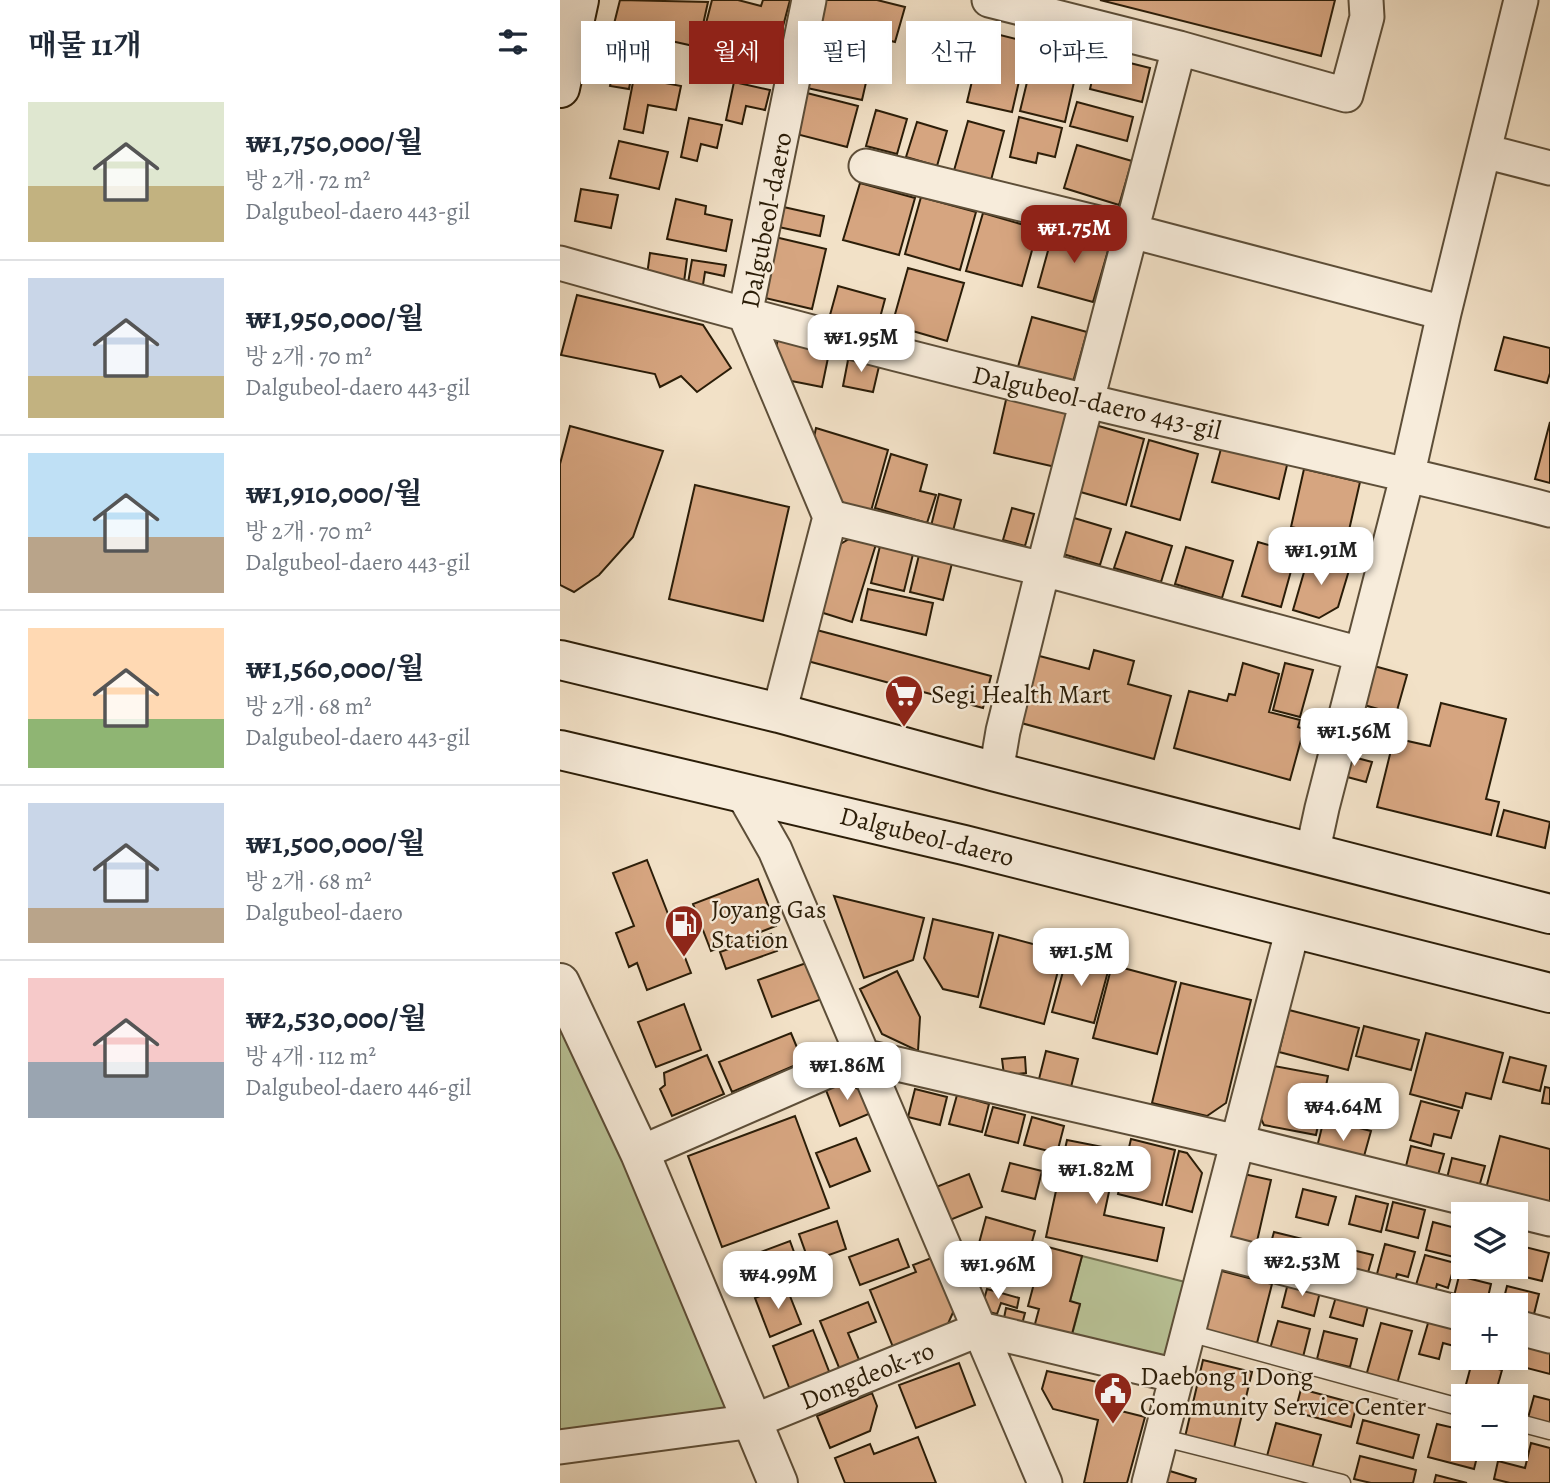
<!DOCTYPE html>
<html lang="ko">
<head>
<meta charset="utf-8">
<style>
	:root { --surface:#fff; --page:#f2f2f3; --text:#1f2937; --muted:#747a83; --line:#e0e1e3; --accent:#8f2418 }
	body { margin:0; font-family:Alegreya,"Noto Serif KR",serif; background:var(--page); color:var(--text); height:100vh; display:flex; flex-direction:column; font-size:26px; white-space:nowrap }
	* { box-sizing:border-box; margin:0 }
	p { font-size:23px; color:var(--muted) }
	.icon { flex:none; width:38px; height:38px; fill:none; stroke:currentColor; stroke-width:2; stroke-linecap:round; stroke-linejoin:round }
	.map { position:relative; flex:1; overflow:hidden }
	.sheet { display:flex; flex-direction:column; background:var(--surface); width:560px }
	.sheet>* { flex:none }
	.hud { position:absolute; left:21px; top:21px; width:665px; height:63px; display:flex; gap:14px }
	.controls { position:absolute; left:891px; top:1202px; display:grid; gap:14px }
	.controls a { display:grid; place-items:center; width:77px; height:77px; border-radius:0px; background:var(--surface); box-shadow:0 4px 18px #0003; font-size:35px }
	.price { position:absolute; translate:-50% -60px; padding:0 16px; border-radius:14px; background:#fff; color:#222; font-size:23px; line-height:46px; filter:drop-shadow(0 2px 4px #0008) }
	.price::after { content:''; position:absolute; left:50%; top:42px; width:21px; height:16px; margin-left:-10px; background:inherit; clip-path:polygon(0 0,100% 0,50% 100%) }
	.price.on { background:var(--accent); color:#fff }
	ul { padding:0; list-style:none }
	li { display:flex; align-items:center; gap:21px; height:175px; padding:0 28px }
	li+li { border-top:2px solid var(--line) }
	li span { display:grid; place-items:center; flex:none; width:196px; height:140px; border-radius:0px; color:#555 }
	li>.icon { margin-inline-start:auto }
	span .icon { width:84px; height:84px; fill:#fffc; stroke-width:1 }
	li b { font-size:30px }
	h2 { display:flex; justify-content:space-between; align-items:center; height:84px; padding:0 28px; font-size:30px }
	.pill { padding:0 24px; border-radius:0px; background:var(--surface); box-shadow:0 4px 18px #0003; font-size:24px; line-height:63px }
	.pill.on { background:var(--accent); color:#fff }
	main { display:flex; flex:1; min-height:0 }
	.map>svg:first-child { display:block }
</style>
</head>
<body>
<main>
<section class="sheet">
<h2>매물 11개<svg class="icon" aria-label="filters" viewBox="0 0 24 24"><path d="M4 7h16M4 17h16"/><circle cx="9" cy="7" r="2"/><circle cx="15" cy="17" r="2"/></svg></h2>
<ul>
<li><span style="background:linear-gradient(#dfe7d0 60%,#c2b280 0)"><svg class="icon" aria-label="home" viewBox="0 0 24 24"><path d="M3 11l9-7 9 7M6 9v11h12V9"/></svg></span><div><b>₩1,750,000/월</b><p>방 2개 · 72 m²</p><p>Dalgubeol-daero 443-gil</p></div></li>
<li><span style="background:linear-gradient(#c9d6e8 70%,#c2b280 0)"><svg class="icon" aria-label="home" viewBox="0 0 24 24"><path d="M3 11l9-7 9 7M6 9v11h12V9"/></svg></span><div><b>₩1,950,000/월</b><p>방 2개 · 70 m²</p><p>Dalgubeol-daero 443-gil</p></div></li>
<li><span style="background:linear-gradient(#bfe0f5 60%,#b9a48a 0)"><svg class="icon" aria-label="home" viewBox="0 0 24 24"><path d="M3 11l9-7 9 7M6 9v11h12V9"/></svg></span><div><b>₩1,910,000/월</b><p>방 2개 · 70 m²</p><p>Dalgubeol-daero 443-gil</p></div></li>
<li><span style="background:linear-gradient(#ffd9b3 65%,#8fb573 0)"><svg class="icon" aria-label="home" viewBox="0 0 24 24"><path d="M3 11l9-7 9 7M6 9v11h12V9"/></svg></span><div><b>₩1,560,000/월</b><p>방 2개 · 68 m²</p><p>Dalgubeol-daero 443-gil</p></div></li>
<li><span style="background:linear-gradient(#c9d6e8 75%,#b9a48a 0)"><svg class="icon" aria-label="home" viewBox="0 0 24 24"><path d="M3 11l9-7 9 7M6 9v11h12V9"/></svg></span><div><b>₩1,500,000/월</b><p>방 2개 · 68 m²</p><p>Dalgubeol-daero</p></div></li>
<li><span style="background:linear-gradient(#f6c9c9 60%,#9aa5b1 0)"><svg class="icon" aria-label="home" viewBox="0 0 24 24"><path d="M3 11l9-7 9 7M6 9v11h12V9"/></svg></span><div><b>₩2,530,000/월</b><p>방 4개 · 112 m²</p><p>Dalgubeol-daero 446-gil</p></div></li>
</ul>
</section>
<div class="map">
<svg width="990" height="1483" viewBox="0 0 990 1483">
	<rect width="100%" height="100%" fill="#f2e1c7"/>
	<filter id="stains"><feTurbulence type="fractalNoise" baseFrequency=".00286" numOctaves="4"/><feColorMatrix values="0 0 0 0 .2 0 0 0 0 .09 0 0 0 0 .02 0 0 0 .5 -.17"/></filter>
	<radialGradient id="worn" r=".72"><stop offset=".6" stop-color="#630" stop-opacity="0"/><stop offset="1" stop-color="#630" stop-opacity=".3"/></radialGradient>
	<!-- green -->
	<path fill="#b9c397" stroke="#727050" stroke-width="2" d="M 0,994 L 194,1421 L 0,1447 Z
		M 522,1256 L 641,1286 L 617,1376 L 508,1350 L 520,1305 L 510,1301 Z"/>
	<!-- building -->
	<path fill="#d6a580" stroke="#2b1d08" stroke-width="2" d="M 60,0 L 148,2 L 138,47 L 53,28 Z
		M 152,0 L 178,0 L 201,6 L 203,0 L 230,0 L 217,49 L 144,31 Z
		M 257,0 L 317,0 L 345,7 L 335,42 L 250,20 Z
		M 540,0 L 775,0 L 761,56 Z
		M 424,31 L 468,42 L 452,112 L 407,102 Z
		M 61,33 L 107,42 L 102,67 L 74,62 L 69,89 L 50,86 Z
		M 477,41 L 521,51 L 505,122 L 460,111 Z
		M 174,42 L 193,47 L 185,81 L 137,70 L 141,51 L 170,58 Z
		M 248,42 L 312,56 L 302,100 L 238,86 Z
		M 538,55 L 590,68 L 582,102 L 530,89 Z
		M 74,77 L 121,86 L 116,110 L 88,105 L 83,133 L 64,129 Z
		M 174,82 L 210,90 L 205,110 L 186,106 L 182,124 L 166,120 Z
		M 239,91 L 298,106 L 287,147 L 240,135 L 232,118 Z
		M 517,102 L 573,117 L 567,141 L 510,126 Z
		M 316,110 L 347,119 L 337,154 L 306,146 Z
		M 459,117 L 502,128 L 495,157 L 478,153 L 476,163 L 450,157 Z
		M 129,118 L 162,125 L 157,148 L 141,144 L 137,161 L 121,157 Z
		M 408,121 L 444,131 L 430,184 L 393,174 Z
		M 357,122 L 387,131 L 377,166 L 346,157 Z
		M 59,141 L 108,152 L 99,189 L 50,178 Z
		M 517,145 L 572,161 L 559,205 L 504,188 Z
		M 300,183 L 355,198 L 339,255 L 283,240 Z
		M 21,189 L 58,195 L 51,228 L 15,221 Z
		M 361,197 L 416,212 L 400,270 L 345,254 Z
		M 116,199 L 146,206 L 145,214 L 172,220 L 166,251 L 107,239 Z
		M 219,206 L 264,216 L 260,236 L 214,226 Z
		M 423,213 L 478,229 L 462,286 L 406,271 Z
		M 494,229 L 550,244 L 533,302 L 478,287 Z
		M 215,237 L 266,249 L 252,309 L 201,297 Z
		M 90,253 L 127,259 L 124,282 L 87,275 Z
		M 132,260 L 166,265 L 164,276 L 145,272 L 143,285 L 128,283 Z
		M 348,268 L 404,283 L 387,341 L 332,325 Z
		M 278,286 L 325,299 L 317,329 L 270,315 Z
		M 17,295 L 143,325 L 171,368 L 137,392 L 121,376 L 100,387 L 95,374 L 1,355 Z
		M 472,317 L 527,332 L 511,389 L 456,374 Z
		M 944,337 L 990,348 L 990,373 L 987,383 L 935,370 Z
		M 218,338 L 270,348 L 262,387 L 216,378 L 214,358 Z
		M 289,355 L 320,362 L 313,392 L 283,386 Z
		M 448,391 L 502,404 L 511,419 L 500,468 L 434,453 Z
		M 990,422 L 990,483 L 975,479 Z
		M 535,425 L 584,439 L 566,505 L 517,491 Z
		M 10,426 L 103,451 L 73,537 L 39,575 L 14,592 L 0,585 L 0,464 Z
		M 256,428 L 328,450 L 311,511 L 285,504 L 266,488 L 251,451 Z
		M 589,440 L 638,454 L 620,520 L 571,506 Z
		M 662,445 L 728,461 L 719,499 L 652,482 Z
		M 331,454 L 367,465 L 360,491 L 376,495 L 367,523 L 315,508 Z
		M 744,469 L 800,482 L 787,539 L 731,527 Z
		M 135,485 L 229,507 L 203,621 L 109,599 Z
		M 379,494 L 401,500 L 393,531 L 371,526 Z
		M 452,508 L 474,514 L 465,546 L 443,540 Z
		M 504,515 L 551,529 L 540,565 L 493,551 Z
		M 566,532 L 612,546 L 601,582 L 554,568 Z
		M 296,535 L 317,541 L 292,622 L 257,611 L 277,546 Z
		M 321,542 L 354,550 L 344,591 L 311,583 Z
		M 698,542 L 736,553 L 721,607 L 682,596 Z
		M 626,547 L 673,561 L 662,598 L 615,584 Z
		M 360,551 L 393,559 L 383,600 L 350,592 Z
		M 749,555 L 790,567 L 778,607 L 759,618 L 733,610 Z
		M 308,589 L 373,603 L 366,635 L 301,620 Z
		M 249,628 L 431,676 L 423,708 L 240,659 Z
		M 534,650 L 574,661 L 568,684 L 611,696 L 594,759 L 450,720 L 468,653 L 529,669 Z
		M 683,663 L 719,674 L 709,712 L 740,720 L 738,727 L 744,729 L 730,780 L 614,748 L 629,691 L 667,701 L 669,694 L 675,695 Z
		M 725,663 L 753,670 L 740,717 L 713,710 Z
		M 814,666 L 847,675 L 836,714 L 804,705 Z
		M 881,703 L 946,719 L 926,799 L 939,802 L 931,835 L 817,807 L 834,738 L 870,746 Z
		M 782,754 L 812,762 L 806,782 L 776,774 Z
		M 944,810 L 990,822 L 985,848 L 937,836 Z
		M 87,860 L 131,973 L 87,990 L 77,963 L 69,967 L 56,933 L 74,926 L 53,873 Z
		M 198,879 L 216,926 L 151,951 L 133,904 Z
		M 274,896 L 364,918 L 353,960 L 304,978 Z
		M 373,919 L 433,933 L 418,997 L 383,989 L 364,958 Z
		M 211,934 L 217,951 L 166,969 L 160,952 Z
		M 439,935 L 503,952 L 484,1024 L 420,1007 Z
		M 508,953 L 550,964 L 534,1023 L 492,1012 Z
		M 249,962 L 262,999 L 212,1017 L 198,980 Z
		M 552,965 L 616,982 L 597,1054 L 533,1038 Z
		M 337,971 L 360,1017 L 358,1051 L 322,1034 L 300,989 Z
		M 621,983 L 691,1000 L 666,1103 L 647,1116 L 592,1103 Z
		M 124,1004 L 141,1050 L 96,1067 L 78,1022 Z
		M 729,1010 L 799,1028 L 788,1070 L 719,1052 Z
		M 804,1026 L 859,1040 L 851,1070 L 796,1056 Z
		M 231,1033 L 243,1062 L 172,1092 L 159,1062 Z
		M 866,1033 L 943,1053 L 931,1099 L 906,1093 L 902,1108 L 850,1094 Z
		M 486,1051 L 518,1059 L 511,1087 L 479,1079 Z
		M 147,1055 L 164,1094 L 112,1116 L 100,1089 L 105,1085 L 104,1073 Z
		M 465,1057 L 466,1073 L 444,1075 L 442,1059 Z
		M 950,1057 L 986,1066 L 980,1091 L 943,1082 Z
		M 703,1064 L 768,1076 L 756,1135 L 704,1125 L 695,1107 Z
		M 278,1080 L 303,1091 L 311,1113 L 280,1126 L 264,1085 Z
		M 985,1087 L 990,1088 L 990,1104 L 982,1103 Z
		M 355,1089 L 387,1097 L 380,1125 L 348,1117 Z
		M 397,1095 L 429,1104 L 422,1132 L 389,1124 Z
		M 861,1101 L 899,1111 L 891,1138 L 874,1134 L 871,1146 L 850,1140 Z
		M 433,1107 L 465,1115 L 458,1143 L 425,1135 Z
		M 235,1116 L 269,1208 L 162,1247 L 128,1156 Z
		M 472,1117 L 504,1126 L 497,1153 L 464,1145 Z
		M 764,1119 L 811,1131 L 801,1167 L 755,1155 Z
		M 940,1136 L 990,1149 L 990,1209 L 925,1192 Z
		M 296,1138 L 310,1171 L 270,1187 L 256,1153 Z
		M 571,1139 L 615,1150 L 602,1205 L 558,1194 Z
		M 507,1140 L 558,1150 L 544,1215 L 604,1228 L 597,1261 L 486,1237 Z
		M 851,1146 L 884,1154 L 876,1182 L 844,1174 Z
		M 619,1151 L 627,1153 L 642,1173 L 632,1212 L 606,1205 Z
		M 892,1158 L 925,1166 L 917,1194 L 885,1186 Z
		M 450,1163 L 482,1171 L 475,1199 L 442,1191 Z
		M 675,1172 L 711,1180 L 695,1250 L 658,1242 Z
		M 409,1174 L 422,1207 L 385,1222 L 371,1189 Z
		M 743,1189 L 776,1197 L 768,1225 L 736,1217 Z
		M 796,1196 L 828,1204 L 821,1232 L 789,1224 Z
		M 833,1202 L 865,1210 L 858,1238 L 826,1230 Z
		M 426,1217 L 475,1231 L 467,1260 L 418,1247 Z
		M 277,1221 L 286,1249 L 249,1262 L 239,1234 Z
		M 873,1222 L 903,1230 L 898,1258 L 866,1250 Z
		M 714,1232 L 767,1245 L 761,1271 L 707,1257 Z
		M 338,1239 L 349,1267 L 300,1285 L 289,1257 Z
		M 230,1241 L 242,1274 L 186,1295 L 174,1262 Z
		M 825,1244 L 855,1252 L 848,1277 L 837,1274 L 833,1290 L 814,1285 Z
		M 957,1245 L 989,1253 L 982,1281 L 949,1273 L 951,1267 L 956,1267 Z
		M 484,1246 L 522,1256 L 510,1301 L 520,1304 L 509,1345 L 472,1335 L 479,1309 L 468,1306 Z
		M 780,1247 L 813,1255 L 805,1283 L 773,1275 Z
		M 865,1255 L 895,1263 L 888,1288 L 877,1284 L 873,1301 L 853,1295 Z
		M 374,1257 L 395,1308 L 387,1326 L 333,1347 L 310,1290 L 356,1272 L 353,1265 Z
		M 654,1269 L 712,1284 L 697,1343 L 639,1329 Z
		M 899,1276 L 931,1284 L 926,1306 L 892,1304 Z
		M 729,1279 L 761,1288 L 754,1316 L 722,1307 Z
		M 226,1286 L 241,1324 L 210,1337 L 195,1298 Z
		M 947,1286 L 979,1294 L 972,1322 L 956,1318 L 956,1306 L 942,1306 Z
		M 427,1289 L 459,1298 L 457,1308 L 441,1303 L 437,1314 L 421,1310 Z
		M 778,1290 L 810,1298 L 803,1326 L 770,1317 Z
		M 308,1302 L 316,1322 L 288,1333 L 300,1362 L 280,1370 L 260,1321 Z
		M 446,1308 L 465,1313 L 460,1332 L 442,1328 Z
		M 871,1313 L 901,1322 L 894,1346 L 883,1343 L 879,1359 L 859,1354 Z
		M 718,1321 L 750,1329 L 743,1357 L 710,1349 Z
		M 821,1323 L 852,1331 L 837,1384 L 806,1376 Z
		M 253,1330 L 272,1379 L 232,1395 L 213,1346 Z
		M 764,1331 L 797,1339 L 790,1367 L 757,1359 Z
		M 957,1339 L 990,1347 L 990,1374 L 951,1364 L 952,1358 L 956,1358 Z
		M 643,1360 L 692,1372 L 674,1448 L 625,1437 Z
		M 912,1362 L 942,1370 L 935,1395 L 924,1392 L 923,1396 L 903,1396 L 903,1403 L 901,1403 Z
		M 399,1363 L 415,1405 L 356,1428 L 339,1385 Z
		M 487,1371 L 565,1388 L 561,1411 L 585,1417 L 567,1483 L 524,1483 L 538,1420 L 493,1409 L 482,1389 Z
		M 741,1389 L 797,1404 L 791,1427 L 735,1412 Z
		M 312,1393 L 317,1406 L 310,1431 L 270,1448 L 257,1416 Z
		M 974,1396 L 990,1400 L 990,1424 L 968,1418 Z
		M 803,1420 L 859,1435 L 853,1458 L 797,1443 Z
		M 716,1423 L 761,1435 L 752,1468 L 707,1456 Z
		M 877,1424 L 903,1430 L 903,1449 L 919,1449 L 914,1469 L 868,1457 Z
		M 358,1437 L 376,1483 L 285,1483 L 275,1458 L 310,1444 L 314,1454 Z
		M 971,1443 L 990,1448 L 990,1483 L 950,1483 L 934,1479 L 938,1461 L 965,1468 Z
		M 800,1456 L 856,1470 L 853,1483 L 811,1483 L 794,1479 Z
		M 600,1468 L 636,1479 L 635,1483 L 596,1483 Z
		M 876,1475 L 907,1483 L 874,1483 Z"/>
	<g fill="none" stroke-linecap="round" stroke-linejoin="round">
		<!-- service casing -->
		<g stroke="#5d4e38" stroke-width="19">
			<path id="service" d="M 629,1333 L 903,1408
				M 956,1422 L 990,1431
				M 600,1437 L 782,1483"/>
		</g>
		<!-- minor casing -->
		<g stroke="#5d4e38" stroke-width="37">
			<path id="minor" d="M 429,0 L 619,48 L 786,95 L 807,17 L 806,0
				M 924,151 L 990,168
				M 306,166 L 571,231 L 884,313
				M 0,263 C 175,313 350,359 527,401 C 681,438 836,470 990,510
				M 270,517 L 483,569 L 801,654
				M 219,713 L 270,517 L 185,315 L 249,0
				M 436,772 L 443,731 L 483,569 L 619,48
				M 182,792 L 215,850 L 485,1483
				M 752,854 L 762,808 L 848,473 L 884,313 L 961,0
				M 80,1153 L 302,1056 L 678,1142 L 990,1219
				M 650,1249 L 903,1314
				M 956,1327 L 990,1336
				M 0,1447 L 194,1421 L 420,1329 L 617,1376
				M 589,1483 L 733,928"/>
		</g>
		<!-- tertiary casing -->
		<g stroke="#5d4e38" stroke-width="42">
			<path id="tertiary" d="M 0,983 L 80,1153 L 218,1483"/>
		</g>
		<!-- secondary casing -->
		<g stroke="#2b1d08" stroke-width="42">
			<path id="secondary" d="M 0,88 L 19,0
				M 0,660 L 219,713 L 436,772 L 990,914
				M 0,750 L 404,845 L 990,993"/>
		</g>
		<!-- service -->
		<use href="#service" stroke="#f7ecdb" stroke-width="16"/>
		<!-- minor -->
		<use href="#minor" stroke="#f7ecdb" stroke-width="33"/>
		<!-- tertiary -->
		<use href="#tertiary" stroke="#f7ecdb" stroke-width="38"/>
		<!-- secondary -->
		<use href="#secondary" stroke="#f7ecdb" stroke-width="38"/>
	</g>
	<!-- icons -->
	<defs>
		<g id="supermarket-pin" transform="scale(2.0125)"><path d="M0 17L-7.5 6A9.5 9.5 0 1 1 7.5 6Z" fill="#8f2418" stroke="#f7ecdb"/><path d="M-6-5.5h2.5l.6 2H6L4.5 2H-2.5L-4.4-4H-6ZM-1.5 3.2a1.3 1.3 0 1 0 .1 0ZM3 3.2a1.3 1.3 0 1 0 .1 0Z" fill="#fff"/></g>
		<g id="fuel-pin" transform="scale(2.0125)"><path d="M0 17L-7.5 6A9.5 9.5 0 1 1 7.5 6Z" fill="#8f2418" stroke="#f7ecdb"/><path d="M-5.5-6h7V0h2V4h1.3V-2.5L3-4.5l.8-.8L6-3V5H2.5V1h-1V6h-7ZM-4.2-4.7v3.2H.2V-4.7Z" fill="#fff"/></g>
		<g id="civic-pin" transform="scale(2.0125)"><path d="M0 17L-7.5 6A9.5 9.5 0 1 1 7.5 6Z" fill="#8f2418" stroke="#f7ecdb"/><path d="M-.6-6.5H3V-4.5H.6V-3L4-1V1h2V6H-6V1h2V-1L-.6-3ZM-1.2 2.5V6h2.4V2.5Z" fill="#fff"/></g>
	</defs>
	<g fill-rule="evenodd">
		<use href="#supermarket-pin" x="344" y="694"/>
		<use href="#fuel-pin" x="124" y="924"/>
		<use href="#civic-pin" x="553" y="1391"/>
	</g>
	<g text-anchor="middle" stroke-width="5" stroke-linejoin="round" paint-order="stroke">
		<!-- street labels -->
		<g font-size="26" fill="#2b1d08" stroke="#f7ecdb">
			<text transform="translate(206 220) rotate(-79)" y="9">Dalgubeol-daero</text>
			<text transform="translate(537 402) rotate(13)" y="9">Dalgubeol-daero 443-gil</text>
			<text transform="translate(367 836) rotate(14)" y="9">Dalgubeol-daero</text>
			<text transform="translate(307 1375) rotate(-22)" y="9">Dongdeok-ro</text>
		</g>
		<!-- poi labels -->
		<g font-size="26" fill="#2b1d08" stroke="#f7ecdb" text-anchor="start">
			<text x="371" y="703">Segi Health Mart</text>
			<text x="151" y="918">Joyang Gas<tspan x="151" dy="30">Station</tspan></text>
			<text x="580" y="1385">Daebong 1 Dong<tspan x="580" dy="30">Community Service Center</tspan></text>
		</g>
	</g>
	<rect width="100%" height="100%" filter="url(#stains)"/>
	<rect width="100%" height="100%" fill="url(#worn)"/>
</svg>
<div class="controls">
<a><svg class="icon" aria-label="layers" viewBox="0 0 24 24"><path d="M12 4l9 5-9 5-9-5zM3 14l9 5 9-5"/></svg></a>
<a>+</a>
<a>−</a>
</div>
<b class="price on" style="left:514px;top:265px">₩1.75M</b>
<b class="price" style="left:301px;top:374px">₩1.95M</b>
<b class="price" style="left:761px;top:587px">₩1.91M</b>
<b class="price" style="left:794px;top:768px">₩1.56M</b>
<b class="price" style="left:521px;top:988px">₩1.5M</b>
<b class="price" style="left:287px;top:1102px">₩1.86M</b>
<b class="price" style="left:783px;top:1143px">₩4.64M</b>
<b class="price" style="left:536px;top:1206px">₩1.82M</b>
<b class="price" style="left:742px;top:1298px">₩2.53M</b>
<b class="price" style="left:438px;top:1301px">₩1.96M</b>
<b class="price" style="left:218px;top:1311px">₩4.99M</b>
<div class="hud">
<a class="pill">매매</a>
<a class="pill on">월세</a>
<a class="pill">필터</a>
<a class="pill">신규</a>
<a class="pill">아파트</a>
</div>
</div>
</main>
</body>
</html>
